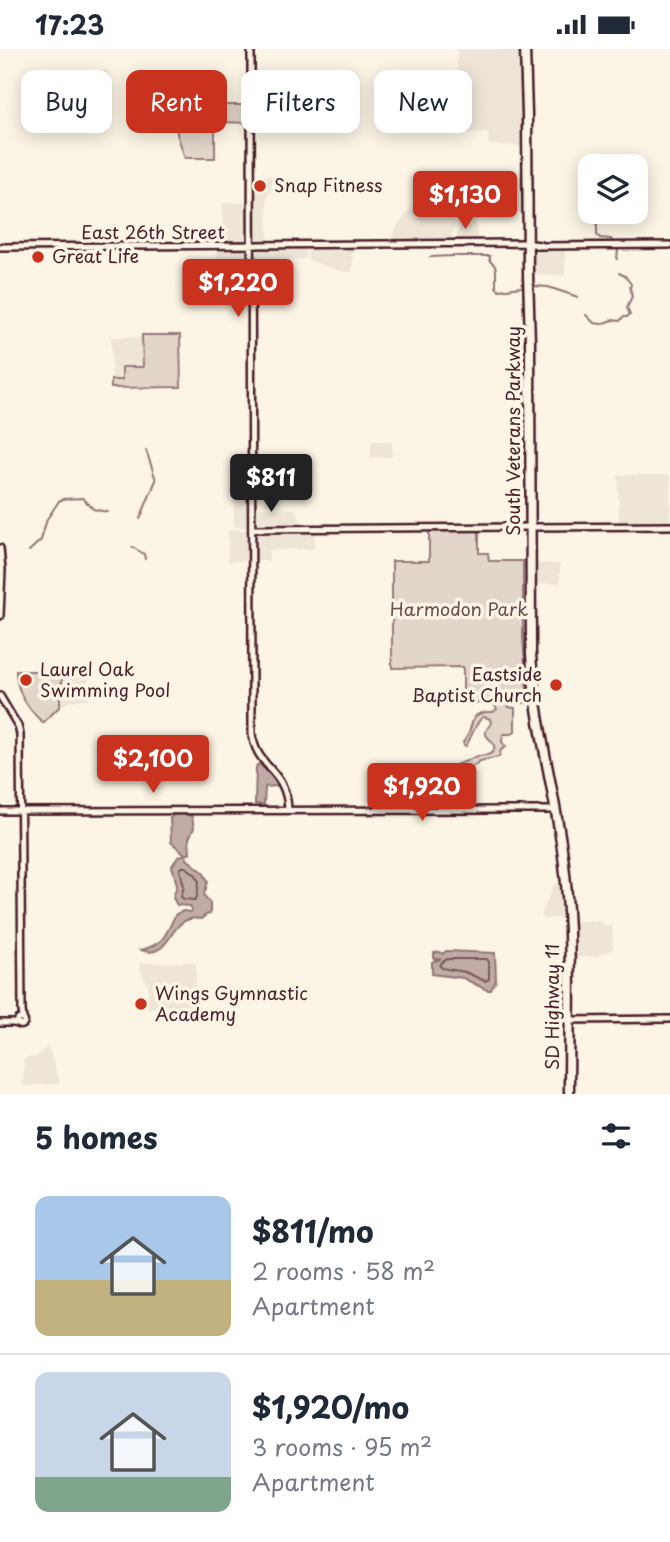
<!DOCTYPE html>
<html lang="en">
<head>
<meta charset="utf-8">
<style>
	:root { --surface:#fff; --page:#f6f6f7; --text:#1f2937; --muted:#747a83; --line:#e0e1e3; --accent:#c8321e }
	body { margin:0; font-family:"Playpen Sans",sans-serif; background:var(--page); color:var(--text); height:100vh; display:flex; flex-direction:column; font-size:26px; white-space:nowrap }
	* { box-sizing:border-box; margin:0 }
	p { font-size:23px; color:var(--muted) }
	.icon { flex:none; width:38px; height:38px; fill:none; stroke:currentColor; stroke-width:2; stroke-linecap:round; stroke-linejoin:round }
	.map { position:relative; height:1045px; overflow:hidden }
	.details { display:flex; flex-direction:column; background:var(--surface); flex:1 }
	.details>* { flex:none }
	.guide { position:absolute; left:21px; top:21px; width:628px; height:63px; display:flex; gap:14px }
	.buttons { position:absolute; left:578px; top:105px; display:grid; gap:14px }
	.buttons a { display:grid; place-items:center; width:70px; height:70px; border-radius:14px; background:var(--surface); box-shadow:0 4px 18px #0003; font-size:35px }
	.price { position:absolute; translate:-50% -60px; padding:0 16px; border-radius:7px; background:var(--accent); color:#fff; font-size:23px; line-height:46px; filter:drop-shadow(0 2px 4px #0008) }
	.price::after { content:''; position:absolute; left:50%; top:42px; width:21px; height:16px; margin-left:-10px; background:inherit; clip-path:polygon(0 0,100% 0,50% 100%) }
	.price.current { background:#222; color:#fff }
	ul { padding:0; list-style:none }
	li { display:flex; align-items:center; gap:21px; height:175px; padding:0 35px }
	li+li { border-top:2px solid var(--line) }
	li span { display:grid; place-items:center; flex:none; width:196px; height:140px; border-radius:14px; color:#555 }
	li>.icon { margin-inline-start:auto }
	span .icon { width:84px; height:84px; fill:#fffc; stroke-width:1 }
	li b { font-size:30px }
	h2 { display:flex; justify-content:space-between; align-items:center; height:84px; padding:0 35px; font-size:30px }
	.tag { padding:0 24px; border-radius:14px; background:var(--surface); box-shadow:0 4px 18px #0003; font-size:24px; line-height:63px }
	.tag.current { background:var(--accent); color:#fff }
	.status { display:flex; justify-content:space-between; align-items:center; height:49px; padding:0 35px; background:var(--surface); direction:ltr }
	.status svg { height:19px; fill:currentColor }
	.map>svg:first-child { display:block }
</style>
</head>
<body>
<div class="status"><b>17:23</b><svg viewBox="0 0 49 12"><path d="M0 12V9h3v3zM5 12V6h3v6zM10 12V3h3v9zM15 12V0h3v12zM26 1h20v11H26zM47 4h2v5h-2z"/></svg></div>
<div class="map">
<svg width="670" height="1045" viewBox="0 0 670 1045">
	<rect width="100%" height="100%" fill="#fcf5e5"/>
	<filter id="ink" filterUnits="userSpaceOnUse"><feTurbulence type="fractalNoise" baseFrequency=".0143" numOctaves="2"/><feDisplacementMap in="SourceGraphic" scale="14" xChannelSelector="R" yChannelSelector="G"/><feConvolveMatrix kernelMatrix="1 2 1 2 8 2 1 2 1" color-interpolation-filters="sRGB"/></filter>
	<g filter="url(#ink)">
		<!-- built -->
		<path fill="#eee5d7" d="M 457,0 L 520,0 L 522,97 L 489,96 L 488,84 L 458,84 Z
			M 68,22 L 108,22 L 108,55 L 85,43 L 76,42 Z
			M 252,127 L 272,127 L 272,138 L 267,148 L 268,195 L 252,195 Z
			M 502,127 L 522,127 L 522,163 L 501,163 Z
			M 422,151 L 429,151 L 435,155 L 456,176 L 452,184 L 452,193 L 393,193 L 394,184 L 397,177 L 415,155 Z
			M 250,153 L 250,196 L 223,196 L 223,154 Z
			M 468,174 L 477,174 L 477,195 L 457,194 L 457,183 L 461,178 Z
			M 217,198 L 250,198 L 250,232 L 217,231 Z
			M 253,198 L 306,198 L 306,210 L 270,213 L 269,235 L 265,235 L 265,239 L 253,239 Z
			M 531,198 L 565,198 L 565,226 L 531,226 Z
			M 308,199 L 353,199 L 352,223 L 339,222 L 308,211 Z
			M 111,288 L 142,288 L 143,318 L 122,331 L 112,331 Z
			M 371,392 L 392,392 L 392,408 L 371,408 Z
			M 618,426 L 670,426 L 670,475 L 619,475 Z
			M 234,434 L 250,434 L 250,478 L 234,478 Z
			M 253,458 L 295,460 L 304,477 L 253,478 Z
			M 228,481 L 251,481 L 250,511 L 228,513 Z
			M 253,481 L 315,481 L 315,500 L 269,501 L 269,512 L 254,512 Z
			M 532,514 L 560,515 L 560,534 L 532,535 Z
			M 62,622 L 88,622 L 88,650 L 71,652 L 60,657 L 60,634 L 62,634 Z
			M 554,835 L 562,835 L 564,869 L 543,870 L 541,867 Z
			M 571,872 L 600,872 L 605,876 L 612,876 L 613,900 L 596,908 L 571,908 Z
			M 196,913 L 196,958 L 148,959 L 148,936 L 141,923 L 139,914 Z
			M 48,997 L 60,1035 L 23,1037 L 24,1010 L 37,1007 Z"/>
		<!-- green -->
		<path fill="#e2d5ca" stroke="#967a7a" stroke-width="2" d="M 162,24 L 169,24 L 169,28 L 185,28 L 186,24 L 214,24 L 214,56 L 251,56 L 251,74 L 215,73 L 215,109 L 185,109 L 177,85 L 177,56 L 161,55 L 160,36 Z
			M 142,286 L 180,286 L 181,338 L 111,339 L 111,331 L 122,331 L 122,318 L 143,318 Z
			M 429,481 L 479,481 L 479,504 L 488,504 L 489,512 L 523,512 L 523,589 L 528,654 L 508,654 L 509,658 L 515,659 L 515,683 L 512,685 L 503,685 L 502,693 L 506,698 L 501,701 L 499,708 L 480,712 L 472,718 L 468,733 C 458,731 444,734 435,739 L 435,732 L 445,732 L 448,730 L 457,715 C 465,714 470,709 478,707 C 482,706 486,707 490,705 C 500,699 490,691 486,686 L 486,682 L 491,674 L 490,670 C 488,669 486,668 484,668 C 478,668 470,691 466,697 L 464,696 L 463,693 C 477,679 464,662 493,663 L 497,660 L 495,656 L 489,654 L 463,654 L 463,618 L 392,619 L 392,512 L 429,512 Z
			M 16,622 L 62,622 L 62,634 L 60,635 L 60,657 L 43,674 C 28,660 16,643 16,622 Z"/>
		<!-- water -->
		<path fill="#c0aca5" stroke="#917474" stroke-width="2" d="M 259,715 L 275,729 L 278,736 L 277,737 L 265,738 L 264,756 L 255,755 L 256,718 L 257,716 Z
			M 175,765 L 189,765 L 192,768 L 194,779 L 189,789 L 190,804 L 186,806 L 187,810 L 203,823 L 208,832 L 204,846 L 210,854 L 210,865 L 206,866 L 201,870 C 199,870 192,869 190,870 C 169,874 169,911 141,901 C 167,894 165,885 176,865 L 183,862 L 190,863 L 192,861 L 190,857 L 177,856 L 173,849 L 177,836 L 172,817 L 178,808 L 185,805 L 171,793 L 170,769 Z
			M 446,902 L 495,904 L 496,931 L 491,941 L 487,941 L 463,929 L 432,925 L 432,913 L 441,910 L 434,910 L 434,904 L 440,903 L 443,905 Z"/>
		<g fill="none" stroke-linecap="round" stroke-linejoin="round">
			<!-- shore -->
			<path stroke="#79575c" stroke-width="2" d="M 182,818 L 186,818 L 196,826 L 199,832 L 197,848 L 195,851 L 184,850 L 181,848 L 184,837 L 180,821 Z
				M 448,910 L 487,910 L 489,913 L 489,930 L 485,932 L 465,923 L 442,919 L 440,917 L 442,913 Z"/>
			<!-- stream -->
			<path stroke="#917474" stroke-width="2" d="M 596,163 L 594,168 L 597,173 L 597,186 L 600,189 L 611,190 L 613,193
				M 456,207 L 490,207 L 490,211 L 489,211 L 495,217 L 496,221
				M 430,208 L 454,207
				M 617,210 L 618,200
				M 496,222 L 496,238 L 499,241 L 521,238
				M 533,237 L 548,238 L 578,248
				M 586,266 L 594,274 L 601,275 L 612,271 L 620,272 L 623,268 L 627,268 L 630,265 L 627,259 L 632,247 L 630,239 L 631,235 L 625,227 L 619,224
				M 140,470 L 156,431 L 146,401
				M 132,498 L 144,505 L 145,510
				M 29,502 L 41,491 L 47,470 L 59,452 L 63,450 L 83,449 L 93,460 L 107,463"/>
			<!-- secondary casing -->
			<g stroke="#4a1f2b" stroke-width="10">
				<path id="secondary" d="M 251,0 L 252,684 C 256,720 287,720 288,761
					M 537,197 L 670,196
					M 0,198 L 522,194 L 541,196
					M 252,480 L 670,477
					M 0,499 L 2,521 L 0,567
					M 0,647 L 18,677 L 20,685 L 22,961 L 23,970
					M 0,762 L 556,761
					M17.5 973a3.5 3.5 0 1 1 7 0a3.5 3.5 0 1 1-7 0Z
					M 569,971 L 670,970
					M 0,974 L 13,974 L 17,975"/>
			</g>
			<!-- highway casing -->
			<g stroke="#4a1f2b" stroke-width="13">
				<path id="highway" d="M 525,0 L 527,65 L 528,224 L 530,294 L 531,605 C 535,676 556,745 564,815 C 573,890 569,970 569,1045"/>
			</g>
			<!-- secondary -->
			<use href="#secondary" stroke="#fcf5e5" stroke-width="5"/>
			<!-- highway -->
			<use href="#highway" stroke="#fcf5e5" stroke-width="8"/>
		</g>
	</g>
	<!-- markers -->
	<g fill="#c8321e" stroke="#fcf5e5" stroke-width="2.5">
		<circle cx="260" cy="137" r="7"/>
		<circle cx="38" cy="208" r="7"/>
		<circle cx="26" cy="631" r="7"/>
		<circle cx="556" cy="636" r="7"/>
		<circle cx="141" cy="955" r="7"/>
	</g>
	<g text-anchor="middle" stroke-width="7" stroke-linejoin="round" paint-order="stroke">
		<!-- poi labels -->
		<g font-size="18" fill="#4a1f2b" stroke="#fcf5e5" text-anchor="start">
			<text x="274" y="143">Snap Fitness</text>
			<text x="52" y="214">Great Life</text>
			<text x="40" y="627">Laurel Oak<tspan x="40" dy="21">Swimming Pool</tspan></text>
			<text x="542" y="632" text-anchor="end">Eastside<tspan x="542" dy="21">Baptist Church</tspan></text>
			<text x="155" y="951">Wings Gymnastic<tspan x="155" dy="21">Academy</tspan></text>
		</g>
		<!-- street labels -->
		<g font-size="18" fill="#4a1f2b" stroke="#fcf5e5">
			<text x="153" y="190">East 26th Street</text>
			<text transform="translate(514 382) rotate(-90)" y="6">South Veterans Parkway</text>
			<text transform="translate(553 958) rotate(-90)" y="6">SD Highway 11</text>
		</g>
		<!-- park labels -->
		<g font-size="18" fill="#704c53" stroke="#fcf5e5">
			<text x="459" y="567">Harmodon Park</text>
		</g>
	</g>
</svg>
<div class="buttons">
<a><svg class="icon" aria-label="layers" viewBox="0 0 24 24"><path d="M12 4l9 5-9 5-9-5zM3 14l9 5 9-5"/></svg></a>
</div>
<b class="price" style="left:465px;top:182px">$1,130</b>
<b class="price" style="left:238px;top:270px">$1,220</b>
<b class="price current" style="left:271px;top:465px">$811</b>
<b class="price" style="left:153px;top:746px">$2,100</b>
<b class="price" style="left:422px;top:774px">$1,920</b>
<div class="guide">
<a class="tag">Buy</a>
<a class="tag current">Rent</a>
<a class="tag">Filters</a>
<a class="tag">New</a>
</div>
</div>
<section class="details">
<h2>5 homes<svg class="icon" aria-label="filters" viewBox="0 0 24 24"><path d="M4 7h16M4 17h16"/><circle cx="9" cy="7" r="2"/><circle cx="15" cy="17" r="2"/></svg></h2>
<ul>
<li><span style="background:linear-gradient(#a9c7e8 60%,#c2b280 0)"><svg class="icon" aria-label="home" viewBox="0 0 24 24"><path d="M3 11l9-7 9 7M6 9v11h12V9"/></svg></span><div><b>$811/mo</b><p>2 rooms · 58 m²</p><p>Apartment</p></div></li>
<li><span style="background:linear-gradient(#c9d6e8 75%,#7fa58c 0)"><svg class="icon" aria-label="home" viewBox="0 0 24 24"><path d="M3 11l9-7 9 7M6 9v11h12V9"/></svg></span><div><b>$1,920/mo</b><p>3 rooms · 95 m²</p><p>Apartment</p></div></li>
</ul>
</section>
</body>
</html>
